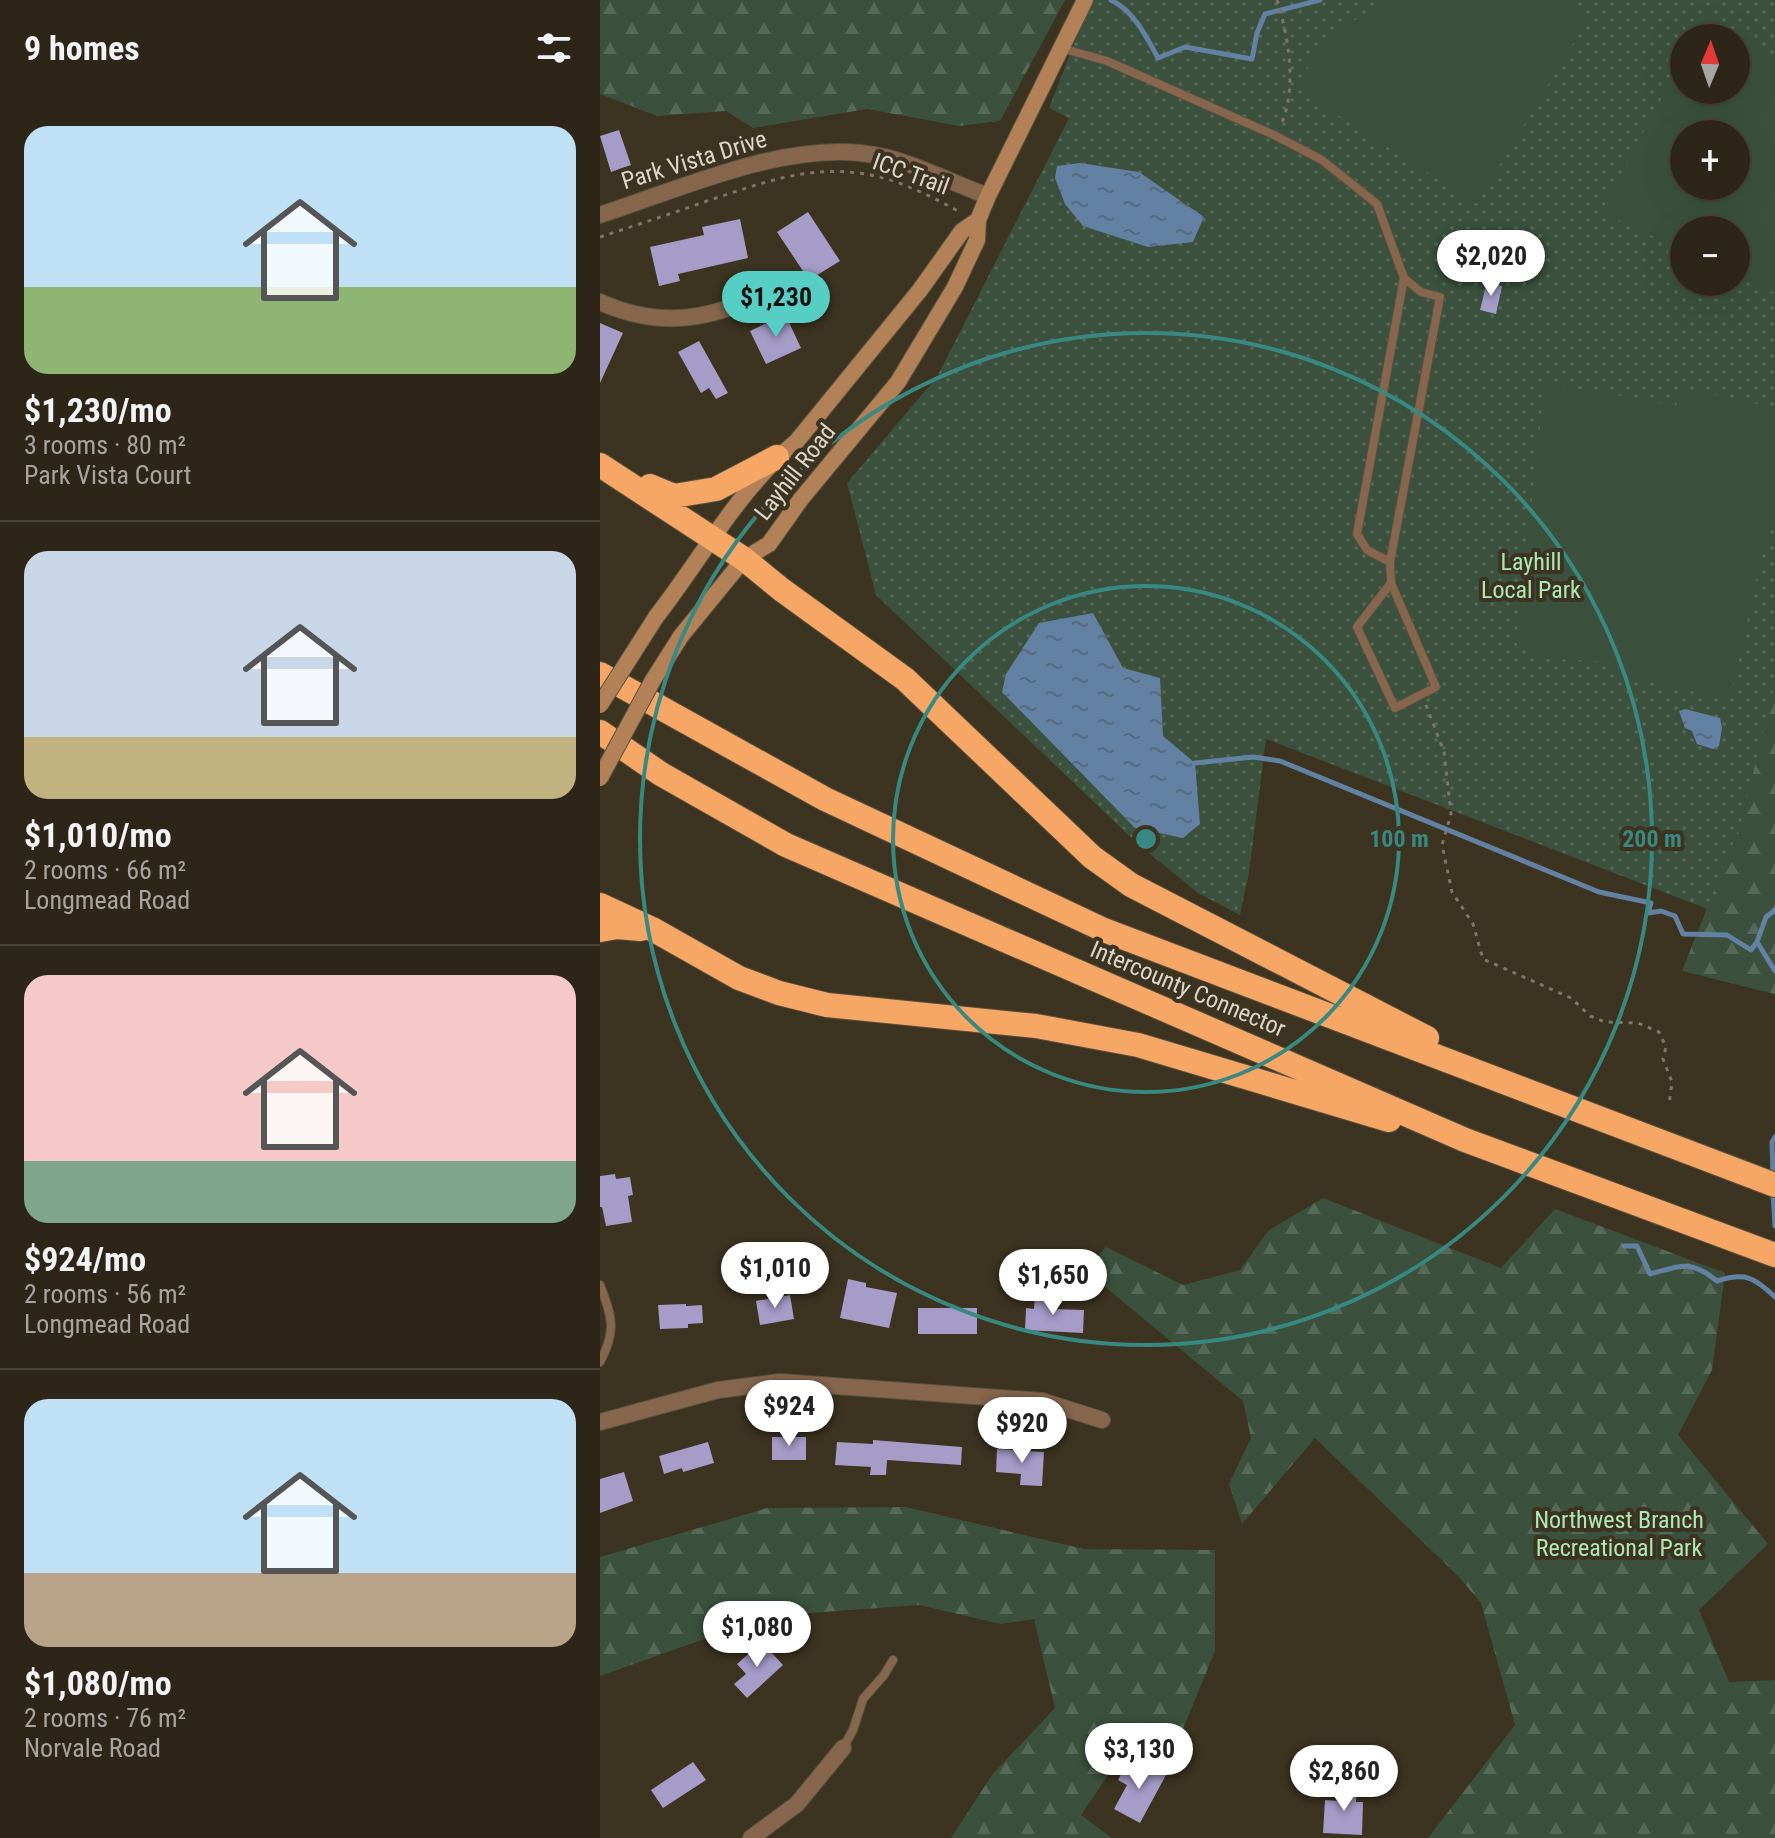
<!DOCTYPE html>
<html lang="en">
<head>
<meta charset="utf-8">
<style>
	:root { --surface:#2d2618; --page:#393225; --text:#f1f3f6; --muted:#a7a5a2; --line:#484337; --accent:#56cec3 }
	body { margin:0; font-family:"Roboto Condensed",sans-serif; background:var(--page); color:var(--text); height:100vh; display:flex; flex-direction:column; font-size:30px; white-space:nowrap }
	* { box-sizing:border-box; margin:0 }
	p { font-size:26px; color:var(--muted) }
	.icon { flex:none; width:44px; height:44px; fill:none; stroke:currentColor; stroke-width:2; stroke-linecap:round; stroke-linejoin:round }
	.map { position:relative; flex:1; overflow:hidden }
	.details { display:flex; flex-direction:column; background:var(--surface); width:600px }
	.details>* { flex:none }
	.needle { width:52px; rotate:2deg }
	.buttons { position:absolute; left:1070px; top:24px; display:grid; gap:16px }
	.buttons a { display:grid; place-items:center; width:80px; height:80px; border-radius:50%; background:var(--surface); box-shadow:0 8px 32px #0002,0 0 0 2px var(--line); font-size:40px }
	.price { position:absolute; translate:-50% -68px; padding:0 18px; border-radius:28px; background:#fff; color:#222; font-size:26px; line-height:52px; filter:drop-shadow(0 2px 4px #0008) }
	.price::after { content:''; position:absolute; left:50%; top:48px; width:24px; height:18px; margin-left:-12px; background:inherit; clip-path:polygon(0 0,100% 0,50% 100%) }
	.price.selected { background:var(--accent); color:#111 }
	ul { padding:0; list-style:none }
	li { display:grid; align-content:center; gap:16px; height:424px; padding:0 24px }
	li+li { border-top:2px solid var(--line) }
	li span { display:grid; place-items:center; height:248px; border-radius:24px; color:#555 }
	li>.icon { margin-inline-start:auto }
	span .icon { width:144px; height:144px; fill:#fffc; stroke-width:1 }
	li b { font-size:34px }
	h2 { display:flex; justify-content:space-between; align-items:center; height:96px; padding:0 24px; font-size:34px }
	main { display:flex; flex:1; min-height:0 }
	.map>svg:first-child { display:block }
</style>
</head>
<body>
<main>
<section class="details">
<h2>9 homes<svg class="icon" aria-label="filters" viewBox="0 0 24 24"><path d="M4 7h16M4 17h16"/><circle cx="9" cy="7" r="2"/><circle cx="15" cy="17" r="2"/></svg></h2>
<ul>
<li><span style="background:linear-gradient(#bfe0f5 65%,#8fb573 0)"><svg class="icon" aria-label="home" viewBox="0 0 24 24"><path d="M3 11l9-7 9 7M6 9v11h12V9"/></svg></span><div><b>$1,230/mo</b><p>3 rooms · 80 m²</p><p>Park Vista Court</p></div></li>
<li><span style="background:linear-gradient(#c9d6e8 75%,#c2b280 0)"><svg class="icon" aria-label="home" viewBox="0 0 24 24"><path d="M3 11l9-7 9 7M6 9v11h12V9"/></svg></span><div><b>$1,010/mo</b><p>2 rooms · 66 m²</p><p>Longmead Road</p></div></li>
<li><span style="background:linear-gradient(#f6c9c9 75%,#7fa58c 0)"><svg class="icon" aria-label="home" viewBox="0 0 24 24"><path d="M3 11l9-7 9 7M6 9v11h12V9"/></svg></span><div><b>$924/mo</b><p>2 rooms · 56 m²</p><p>Longmead Road</p></div></li>
<li><span style="background:linear-gradient(#bfe0f5 70%,#b9a48a 0)"><svg class="icon" aria-label="home" viewBox="0 0 24 24"><path d="M3 11l9-7 9 7M6 9v11h12V9"/></svg></span><div><b>$1,080/mo</b><p>2 rooms · 76 m²</p><p>Norvale Road</p></div></li>
</ul>
</section>
<div class="map">
<svg width="1175" height="1838" viewBox="0 0 1175 1838">
	<defs>
		<pattern id="green-dots" width="8" height="8" patternUnits="userSpaceOnUse" patternTransform="scale(2)"><rect width="8" height="8" fill="#3b513e"/><path d="M2 2h.1M6 6h.1" fill="none" stroke="#576959" stroke-width="1.8" stroke-linecap="round"/></pattern>
		<pattern id="forest-firs" width="22" height="20" patternUnits="userSpaceOnUse" patternTransform="scale(2)"><rect width="22" height="20" fill="#3b513e"/><path d="M5 1l3.5 6h-7zM16 11l3.5 6h-7z" fill="#576959"/></pattern>
		<pattern id="water-ripples" width="26" height="14" patternUnits="userSpaceOnUse" patternTransform="scale(2)"><rect width="26" height="14" fill="#6281a3"/><path d="M2 4q2-2 4 0t4 0M15 11q2-2 4 0t4 0" fill="none" stroke="#576a7f"/></pattern>
	</defs>
	<rect width="100%" height="100%" fill="#3c3320"/>
	<!-- green -->
	<path fill="url(#green-dots)" fill-rule="evenodd" d="M 491,0 L 1175,0 L 1175,935 L 666,739 L 649,873 L 640,915 L 598,893 L 538,844 L 276,595 L 247,483 L 337,377 L 469,118 L 449,108 ZM 1084,38 L 1136,38 L 1136,90 L 1084,90 ZM 1084,134 L 1136,134 L 1136,186 L 1084,186 ZM 1084,230 L 1136,230 L 1136,282 L 1084,282 Z"/>
	<!-- forest -->
	<path fill="url(#forest-firs)" d="M 0,0 L 465,0 L 400,121 L 359,126 L 267,109 L 153,128 L 126,111 L 57,116 L 0,94 Z
		M 1175,682 L 1175,994 L 1082,971 L 1141,823 Z
		M 723,1198 L 901,1268 L 955,1209 L 1125,1273 L 1112,1370 L 1078,1435 L 1168,1544 L 1099,1610 L 1129,1682 L 1175,1680 L 1175,1838 L 828,1838 L 915,1725 L 881,1603 L 858,1576 L 715,1438 L 642,1524 L 629,1484 L 651,1438 L 643,1401 L 486,1271 L 506,1247 L 583,1285 L 640,1270 L 668,1231 Z
		M 306,1507 L 484,1549 L 615,1550 L 615,1651 L 583,1729 L 535,1735 L 481,1815 L 512,1838 L 351,1838 L 392,1775 L 455,1708 L 434,1619 L 401,1624 L 319,1605 L 169,1616 L 0,1676 L 0,1557 L 167,1508 Z"/>
	<!-- pitch -->
	<path fill="#3b513e" fill-rule="evenodd" d="M 786,0 L 962,0 L 989,17 L 876,204 L 727,108 L 704,88 L 710,55 L 755,20 Z
		M 1107,14 L 1169,54 L 1175,63 L 1175,293 L 1136,275 L 1136,230 L 1084,230 L 1084,251 L 1001,212 L 1084,56 L 1084,90 L 1136,90 L 1136,38 L 1094,38 ZM 1136,134 L 1136,186 L 1084,186 L 1084,134 Z
		M 945,383 L 1076,406 L 1080,387 L 1175,408 L 1175,518 L 1160,563 L 1130,699 L 1017,675 L 1020,662 L 934,658 L 916,643 Z"/>
	<!-- water -->
	<path fill="url(#water-ripples)" d="M 480,163 L 539,172 L 604,217 L 593,242 L 548,247 L 483,226 L 465,204 L 455,178 L 457,166 Z
		M 493,613 L 523,668 L 560,678 L 563,736 L 595,763 L 600,824 L 583,838 L 535,828 L 402,692 L 406,674 L 439,623 Z
		M 1085,709 L 1120,718 L 1122,728 L 1119,746 L 1113,749 L 1097,744 L 1092,731 L 1085,728 L 1079,711 Z"/>
	<g fill="none" stroke-linecap="round" stroke-linejoin="round">
		<!-- stream -->
		<path stroke="#6281a3" stroke-width="5" d="M 511,0 C 534,11 546,36 558,58 L 585,47 L 652,59 L 657,33 L 665,14 L 720,0
			M 595,763 L 653,757 L 680,761 L 999,892 L 1051,903 L 1048,913 L 1061,911 L 1075,916 L 1083,934 L 1127,935 L 1151,950 L 1157,942
			M 1175,910 L 1166,917 L 1157,942 L 1175,971
			M 1173,1175 L 1172,1142 L 1175,1137
			M 1173,1193 L 1175,1226
			M 1024,1246 L 1037,1246 L 1050,1274 C 1081,1266 1090,1259 1117,1281 C 1145,1272 1154,1277 1175,1297"/>
	</g>
	<!-- building -->
	<path fill="#a59cc8" d="M 19,130 L 31,165 L 11,172 L 0,136 Z
		M 208,212 L 240,261 L 209,280 L 177,232 Z
		M 140,219 L 148,258 L 78,274 L 80,281 L 59,286 L 50,247 L 104,235 L 102,227 Z
		M 887,282 L 902,286 L 896,314 L 880,310 Z
		M 185,314 L 201,348 L 166,364 L 150,331 Z
		M 0,323 L 23,333 L 0,383 Z
		M 99,341 L 128,393 L 116,399 L 109,388 L 101,393 L 78,352 Z
		M 15,1174 L 16,1179 L 30,1177 L 33,1195 L 28,1196 L 32,1222 L 6,1226 L 2,1207 L 0,1207 L 0,1176 Z
		M 248,1279 L 266,1283 L 266,1287 L 297,1293 L 289,1328 L 240,1318 Z
		M 190,1295 L 194,1319 L 160,1325 L 156,1301 Z
		M 435,1295 L 453,1296 L 453,1309 L 484,1310 L 483,1333 L 425,1330 L 426,1308 L 434,1309 Z
		M 86,1304 L 86,1306 L 102,1305 L 103,1323 L 88,1324 L 88,1328 L 60,1329 L 58,1305 Z
		M 318,1308 L 377,1308 L 377,1334 L 318,1334 Z
		M 172,1437 L 206,1437 L 206,1460 L 172,1460 Z
		M 273,1440 L 362,1447 L 361,1465 L 287,1460 L 286,1475 L 270,1475 L 271,1467 L 235,1465 L 237,1442 L 273,1444 Z
		M 108,1442 L 114,1463 L 83,1472 L 82,1468 L 64,1474 L 59,1456 Z
		M 397,1449 L 444,1452 L 442,1486 L 420,1485 L 421,1474 L 396,1472 Z
		M 24,1472 L 33,1501 L 0,1513 L 0,1479 Z
		M 162,1642 L 183,1665 L 147,1698 L 134,1684 L 146,1674 L 137,1664 Z
		M 93,1762 L 106,1780 L 63,1808 L 51,1790 Z
		M 541,1762 L 566,1775 L 540,1823 L 514,1809 L 527,1785 L 518,1780 L 525,1767 L 536,1772 Z
		M 740,1783 L 757,1784 L 756,1802 L 763,1802 L 762,1835 L 723,1833 L 725,1800 L 739,1801 Z"/>
	<g fill="none" stroke-linecap="round" stroke-linejoin="round">
		<!-- service casing -->
		<g stroke="#59513f" stroke-width="10">
			<path id="service" d="M 461,48 L 507,61 L 674,135 L 722,160 L 777,204 L 804,278 L 821,292 L 840,297 L 790,562 L 791,583 L 836,687 L 795,708 L 757,627 L 791,583
				M 790,562 L 767,550 L 757,534 L 804,278
				M 0,1285 C 12,1317 17,1330 0,1362
				M 243,1748 L 253,1730 L 263,1699 L 284,1675 L 293,1660"/>
		</g>
		<!-- minor casing -->
		<g stroke="#59513f" stroke-width="18">
			<path id="minor" d="M 0,302 C 49,324 93,323 142,303
				M 0,1422 L 118,1390 L 180,1382 L 442,1401 L 502,1420
				M 151,1838 L 197,1804 L 243,1748"/>
		</g>
		<!-- tertiary casing -->
		<g stroke="#59513f" stroke-width="18">
			<path id="tertiary" d="M 0,215 C 77,190 179,144 260,153 C 305,157 346,181 388,196"/>
		</g>
		<!-- secondary casing -->
		<g stroke="#59513f" stroke-width="18">
			<path id="secondary" d="M 56,617 C 102,558 139,488 197,441 L 320,290 L 362,231 L 378,220
				M 81,636 L 144,559 L 169,544 L 201,499 L 298,382 L 355,287 L 377,240 L 378,220 L 388,196 L 485,0"/>
		</g>
		<!-- motorway casing -->
		<g stroke="#59513f" stroke-width="26">
			<path id="motorway" d="M 0,465 L 144,559 L 182,590 L 305,679 L 492,857 L 531,885 L 827,1038
				M 50,486 L 74,496 L 116,489 L 177,457
				M 0,674 L 225,799 L 504,930 L 1175,1185
				M 0,732 L 61,774 L 186,845 L 865,1140 L 1175,1255
				M 0,905 L 54,930 L 139,978 L 179,993 L 227,1005 L 436,1026 L 538,1045 L 789,1120
				M 0,930 L 17,927 L 41,929"/>
		</g>
		<!-- path -->
		<path stroke="#7e7666" stroke-width="3" stroke-dasharray="4 6" stroke-linecap="butt" d="M 677,0 C 689,38 697,88 681,125
			M 0,237 C 37,225 73,213 110,200 C 159,184 205,166 258,173 C 295,177 328,195 360,212
			M 826,705 L 844,752 L 851,814 L 842,845 L 852,892 L 873,924 L 883,959 L 971,998 L 990,1016 L 1005,1022 L 1038,1023 L 1059,1032 L 1066,1047 L 1063,1059 L 1072,1082 L 1069,1105"/>
		<!-- service -->
		<use href="#service" stroke="#86664d" stroke-width="8"/>
		<!-- minor -->
		<use href="#minor" stroke="#86664d" stroke-width="16"/>
		<!-- tertiary -->
		<use href="#tertiary" stroke="#86664d" stroke-width="16"/>
		<!-- secondary -->
		<use href="#secondary" stroke="#b38158" stroke-width="16"/>
		<!-- motorway -->
		<use href="#motorway" stroke="#f6a766" stroke-width="24"/>
		<!-- secondary-bridge casing -->
		<g stroke="#59513f" stroke-width="18" stroke-linecap="butt">
			<path id="secondary-bridge" d="M 0,705 L 56,617
				M 0,778 L 53,680 L 81,636"/>
		</g>
		<!-- secondary-bridge -->
		<use href="#secondary-bridge" stroke="#b38158" stroke-width="16"/>
	</g>
	<!-- distance rings -->
	<g fill="none" stroke="#388981" stroke-width="4">
		<circle cx="546" cy="839" r="253"/>
		<circle cx="546" cy="839" r="506"/>
	</g>
	<g text-anchor="middle" stroke-width="8" stroke-linejoin="round" paint-order="stroke">
		<!-- street labels -->
		<g font-size="24" fill="#ddd7cb" stroke="#3c3320">
			<text transform="translate(94 160) rotate(-17)" y="8">Park Vista Drive</text>
			<text transform="translate(311 174) rotate(20)" y="8">ICC Trail</text>
			<text transform="translate(195 472) rotate(-52)" y="8">Layhill Road</text>
			<text transform="translate(588 989) rotate(23)" y="8">Intercounty Connector</text>
		</g>
		<!-- park labels -->
		<g font-size="24" fill="#aee9b5" stroke="#3c3320">
			<text x="931" y="570">Layhill<tspan x="931" dy="28">Local Park</tspan></text>
			<text x="1019" y="1528">Northwest Branch<tspan x="1019" dy="28">Recreational Park</tspan></text>
		</g>
	</g>
	<circle cx="546" cy="839" r="12" fill="#388981" stroke="#3c3320" stroke-width="4"/>
	<g font-size="24" text-anchor="middle" font-weight="bold" fill="#388981" stroke="#3c3320" stroke-width="8" stroke-linejoin="round" paint-order="stroke">
		<text x="799" y="847">100 m</text>
		<text x="1052" y="847">200 m</text>
	</g>
</svg>
<div class="buttons">
<a><svg class="needle" viewBox="-14 -14 28 28"><path d="M0-13l5 13h-10z" fill="#e53935"/><path d="M0 13l5-13h-10z" fill="#a7a5a2"/></svg></a>
<a>+</a>
<a>−</a>
</div>
<b class="price" style="left:891px;top:298px">$2,020</b>
<b class="price selected" style="left:176px;top:339px">$1,230</b>
<b class="price" style="left:175px;top:1310px">$1,010</b>
<b class="price" style="left:453px;top:1317px">$1,650</b>
<b class="price" style="left:189px;top:1448px">$924</b>
<b class="price" style="left:422px;top:1465px">$920</b>
<b class="price" style="left:157px;top:1669px">$1,080</b>
<b class="price" style="left:539px;top:1791px">$3,130</b>
<b class="price" style="left:744px;top:1813px">$2,860</b>
</div>
</main>
</body>
</html>
